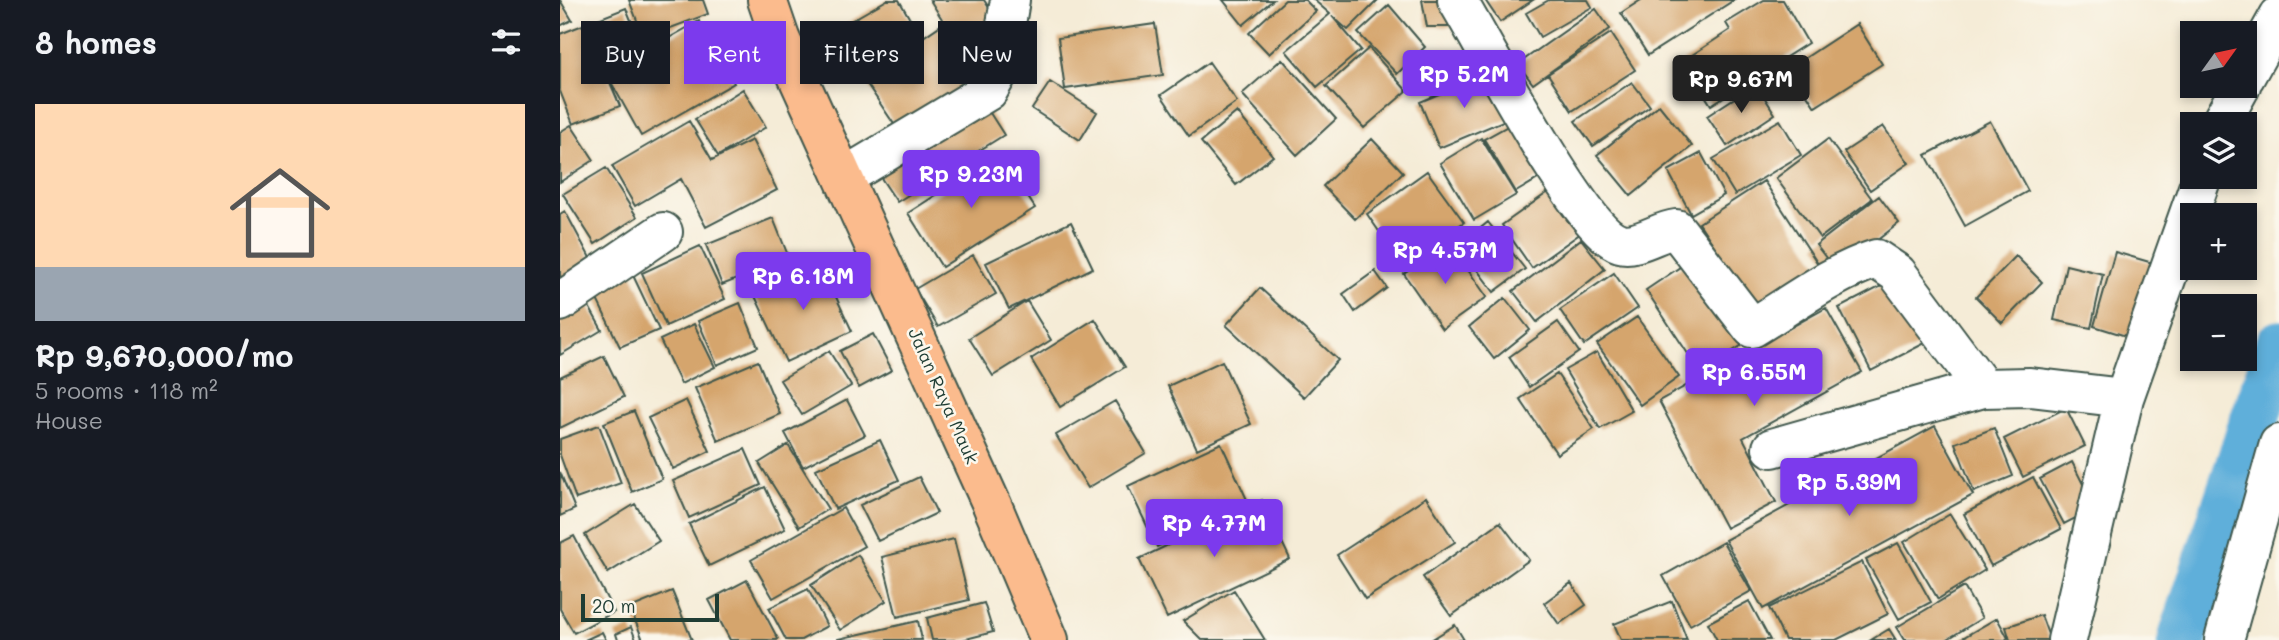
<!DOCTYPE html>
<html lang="en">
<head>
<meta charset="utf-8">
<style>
	:root { --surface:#171b24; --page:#20242c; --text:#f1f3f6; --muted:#9ea1a6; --line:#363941; --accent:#7c3aed }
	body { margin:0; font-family:Mali,sans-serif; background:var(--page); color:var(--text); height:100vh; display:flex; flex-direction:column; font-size:26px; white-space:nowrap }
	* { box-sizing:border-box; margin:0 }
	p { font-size:23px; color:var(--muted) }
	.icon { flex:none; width:38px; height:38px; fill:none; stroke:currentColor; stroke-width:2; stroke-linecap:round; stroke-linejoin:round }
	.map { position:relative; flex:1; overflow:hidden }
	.drawer { display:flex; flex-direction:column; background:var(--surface); width:560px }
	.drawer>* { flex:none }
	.hud { position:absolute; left:21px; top:21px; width:665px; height:63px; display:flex; gap:14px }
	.needle { width:46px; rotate:57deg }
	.fabs { position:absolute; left:1620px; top:21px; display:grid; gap:14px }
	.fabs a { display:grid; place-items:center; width:77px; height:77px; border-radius:0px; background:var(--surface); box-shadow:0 4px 10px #0003; font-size:35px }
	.scale { position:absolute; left:21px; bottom:18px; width:138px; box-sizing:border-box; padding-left:7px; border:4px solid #1f3d34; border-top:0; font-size:19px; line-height:24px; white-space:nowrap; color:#1f3d34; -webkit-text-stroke:5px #fbf7ec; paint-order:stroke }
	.price { position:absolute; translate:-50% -60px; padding:0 16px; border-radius:7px; background:var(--accent); color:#fff; font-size:23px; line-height:46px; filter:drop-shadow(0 2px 4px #0008) }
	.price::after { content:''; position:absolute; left:50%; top:42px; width:21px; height:16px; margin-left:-10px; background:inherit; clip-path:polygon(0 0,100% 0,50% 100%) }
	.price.current { background:#222; color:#fff }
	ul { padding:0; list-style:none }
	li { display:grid; align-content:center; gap:14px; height:371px; padding:0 35px }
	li+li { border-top:2px solid var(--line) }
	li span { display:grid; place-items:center; height:217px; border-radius:0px; color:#555 }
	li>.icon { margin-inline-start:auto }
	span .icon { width:126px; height:126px; fill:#fffc; stroke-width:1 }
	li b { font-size:30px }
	h2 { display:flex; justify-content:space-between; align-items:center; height:84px; padding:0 35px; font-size:30px }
	.tag { padding:0 24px; border-radius:0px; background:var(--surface); box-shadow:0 4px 10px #0003; font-size:24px; line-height:63px }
	.tag.current { background:var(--accent); color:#fff }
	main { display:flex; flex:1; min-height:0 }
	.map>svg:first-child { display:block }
</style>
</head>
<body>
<main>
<section class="drawer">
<h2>8 homes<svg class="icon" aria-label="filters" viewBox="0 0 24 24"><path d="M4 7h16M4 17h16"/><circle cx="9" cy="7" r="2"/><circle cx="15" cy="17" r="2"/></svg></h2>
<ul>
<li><span style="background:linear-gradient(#ffd9b3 75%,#9aa5b1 0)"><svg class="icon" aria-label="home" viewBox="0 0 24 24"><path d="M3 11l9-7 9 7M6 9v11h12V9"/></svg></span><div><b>Rp 9,670,000/mo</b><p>5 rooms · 118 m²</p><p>House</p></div></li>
</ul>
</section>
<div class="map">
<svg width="1719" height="640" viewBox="0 0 1719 640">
	<rect width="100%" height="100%" fill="#fbf7ec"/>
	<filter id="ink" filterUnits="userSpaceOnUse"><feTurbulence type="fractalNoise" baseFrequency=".0143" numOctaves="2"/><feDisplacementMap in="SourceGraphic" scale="14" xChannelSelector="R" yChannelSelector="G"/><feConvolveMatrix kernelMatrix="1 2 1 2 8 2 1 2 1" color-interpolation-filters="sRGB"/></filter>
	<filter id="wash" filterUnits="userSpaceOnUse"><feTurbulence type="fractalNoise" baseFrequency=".00686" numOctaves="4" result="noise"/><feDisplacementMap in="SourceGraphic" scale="28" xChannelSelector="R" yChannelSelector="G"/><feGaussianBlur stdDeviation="1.57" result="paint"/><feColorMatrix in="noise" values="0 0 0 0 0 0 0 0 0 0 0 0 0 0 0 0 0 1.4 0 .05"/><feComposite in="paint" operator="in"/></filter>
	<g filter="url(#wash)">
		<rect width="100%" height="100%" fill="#f5ecd7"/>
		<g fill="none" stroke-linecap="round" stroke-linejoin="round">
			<!-- canal -->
			<path stroke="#5fafda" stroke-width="49" d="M 1622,640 L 1719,345"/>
		</g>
		<g id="blocks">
			<!-- building -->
			<path fill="#d5a56d" d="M 0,0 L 12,20 L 0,26 Z
				M 69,0 L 143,0 L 148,14 L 84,38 Z
				M 327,0 L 339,0 L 358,33 L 302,65 L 280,27 Z
				M 370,0 L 424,0 L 436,19 L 397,43 Z
				M 663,0 L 713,0 L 683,25 Z
				M 725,0 L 745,0 L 756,11 L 709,54 L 689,33 Z
				M 754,0 L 818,0 L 788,30 L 772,16 L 801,50 L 757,87 L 726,51 L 770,14 Z
				M 862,0 L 887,0 L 891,27 L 867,27 Z
				M 925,0 L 973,0 L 940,22 Z
				M 989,0 L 1028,0 L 1032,7 L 980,37 L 966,13 Z
				M 1081,0 L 1174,0 L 1088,55 L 1061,13 Z
				M 1204,0 L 1223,0 L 1248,43 L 1151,105 L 1123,61 L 1170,30 L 1166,23 Z
				M 829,5 L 865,47 L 837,74 L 798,33 Z
				M 66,8 L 84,52 L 139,21 L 174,83 L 81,136 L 46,73 L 78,55 L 44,68 L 60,106 L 13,124 L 0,91 L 0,34 Z
				M 1036,9 L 1050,29 L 973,84 L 958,64 Z
				M 595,24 L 603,75 L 505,89 L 498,38 Z
				M 1297,24 L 1322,64 L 1255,107 L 1230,68 Z
				M 381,25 L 421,87 L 344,139 L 303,78 Z
				M 1051,33 L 1075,70 L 1012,111 L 988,74 Z
				M 809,48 L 847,91 L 804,128 L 766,86 Z
				M 722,59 L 776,119 L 737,155 L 682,94 Z
				M 649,62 L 677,102 L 629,136 L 601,95 Z
				M 929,73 L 948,119 L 879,148 L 860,102 Z
				M 490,82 L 537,112 L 520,140 L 472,109 Z
				M 1072,82 L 1090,106 L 1033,146 L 1015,121 Z
				M 1196,84 L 1215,114 L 1167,146 L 1147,116 Z
				M 183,89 L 206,127 L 158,156 L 135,119 Z
				M 423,102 L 444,135 L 337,202 L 315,169 Z
				M 1099,105 L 1132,146 L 1071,196 L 1037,155 Z
				M 677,112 L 713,156 L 676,185 L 641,142 Z
				M 962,118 L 993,170 L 956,192 L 924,139 Z
				M 1220,120 L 1241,155 L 1175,195 L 1153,159 Z
				M 129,121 L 152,160 L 192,140 L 217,190 L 146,227 L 121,179 L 75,206 L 52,166 Z
				M 1430,121 L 1468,191 L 1405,226 L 1366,155 Z
				M 11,125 L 34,160 L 0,182 L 0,132 Z
				M 1323,126 L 1349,163 L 1310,190 L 1284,152 Z
				M 921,138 L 956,195 L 914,220 L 880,163 Z
				M 812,139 L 843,172 L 795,219 L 763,186 Z
				M 1268,139 L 1312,199 L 1260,238 L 1216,178 Z
				M 1141,153 L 1164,195 L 1131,214 L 1108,171 Z
				M 440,154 L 475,208 L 382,267 L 348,213 Z
				M 46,168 L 77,217 L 35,244 L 3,194 Z
				M 867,171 L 904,222 L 843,266 L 807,214 Z
				M 1204,181 L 1258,264 L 1194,306 L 1139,223 Z
				M 997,186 L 1028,228 L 972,268 L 942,225 Z
				M 1319,196 L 1339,223 L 1277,272 L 1256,245 Z
				M 5,211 L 37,271 L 0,291 L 0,214 Z
				M 213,218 L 229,258 L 162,285 L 146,245 Z
				M 511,222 L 533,268 L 449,309 L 426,263 Z
				M 928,222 L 965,269 L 934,292 L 899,246 Z
				M 1021,239 L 1045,269 L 977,322 L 953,291 Z
				M 889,243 L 927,297 L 882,329 L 844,274 Z
				M 140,246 L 165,299 L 106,326 L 82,273 Z
				M 1555,252 L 1603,266 L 1582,341 L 1534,326 Z
				M 413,255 L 436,294 L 378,327 L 355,289 Z
				M 1456,256 L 1482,282 L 1442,323 L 1416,297 Z
				M 1135,257 L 1190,340 L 1140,372 L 1086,290 Z
				M 260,263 L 292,331 L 226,362 L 194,294 Z
				M 1506,265 L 1543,274 L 1531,328 L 1494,320 Z
				M 70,269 L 99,330 L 60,347 L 31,287 Z
				M 815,271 L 827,288 L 795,312 L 783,294 Z
				M 1054,273 L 1078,308 L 1024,345 L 1000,310 Z
				M 1335,279 L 1367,342 L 1311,371 L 1279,308 Z
				M 700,288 L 778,360 L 744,397 L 666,325 Z
				M 22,294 L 42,330 L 0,355 L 0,307 Z
				M 945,298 L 970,330 L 934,359 L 909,327 Z
				M 467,301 L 491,340 L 433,376 L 409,338 Z
				M 180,303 L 198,347 L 157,365 L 138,321 Z
				M 1266,308 L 1302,372 L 1183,438 L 1216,502 L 1166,528 L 1099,401 Z
				M 1077,317 L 1119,377 L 1080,405 L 1037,344 Z
				M 535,319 L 565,367 L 500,407 L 471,359 Z
				M 998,322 L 1019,352 L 969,387 L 949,357 Z
				M 134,324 L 155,367 L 121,384 L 100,340 Z
				M 313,334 L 332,370 L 299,388 L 280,351 Z
				M 269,351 L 291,386 L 242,415 L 220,380 Z
				M 1037,352 L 1072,411 L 1040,429 L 1005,370 Z
				M 44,356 L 64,397 L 0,428 L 0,377 Z
				M 198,361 L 220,414 L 158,441 L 135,388 Z
				M 662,361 L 691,424 L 637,449 L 608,386 Z
				M 997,374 L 1034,429 L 997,454 L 960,399 Z
				M 126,400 L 150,451 L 113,469 L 88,418 Z
				M 287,400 L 305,435 L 243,467 L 225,433 Z
				M 555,401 L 586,453 L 528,488 L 496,435 Z
				M 1506,408 L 1525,446 L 1463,477 L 1444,439 Z
				M 74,411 L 102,479 L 72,492 L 44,423 Z
				M 39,425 L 61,483 L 16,499 L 0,455 L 0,439 Z
				M 1375,426 L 1413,495 L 1203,609 L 1165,540 Z
				M 1434,428 L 1453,476 L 1414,492 L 1395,443 Z
				M 320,440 L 339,480 L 275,509 L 256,469 Z
				M 661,443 L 689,504 L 597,547 L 568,486 Z
				M 228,445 L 268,509 L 239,527 L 199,463 Z
				M 185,449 L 201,485 L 129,518 L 113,481 Z
				M 1512,462 L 1535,508 L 1504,524 L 1480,479 Z
				M 0,472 L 15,509 L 0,516 Z
				M 359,477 L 377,513 L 318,541 L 300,505 Z
				M 1473,477 L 1501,529 L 1431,566 L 1404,514 Z
				M 205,487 L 225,529 L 149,566 L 129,524 Z
				M 866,497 L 895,542 L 805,599 L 777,555 Z
				M 702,500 L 730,559 L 607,618 L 579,559 Z
				M 75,504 L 99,541 L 48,573 L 25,535 Z
				M 283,508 L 304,546 L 213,598 L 191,560 Z
				M 1390,514 L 1425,570 L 1378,599 L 1344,542 Z
				M 940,522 L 969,560 L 891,616 L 863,577 Z
				M 14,536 L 54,612 L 14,633 L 0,609 L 0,543 Z
				M 394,539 L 409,600 L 337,617 L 322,557 Z
				M 1163,542 L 1191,591 L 1130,625 L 1103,576 Z
				M 1338,543 L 1371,602 L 1339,619 L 1306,560 Z
				M 298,555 L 326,601 L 280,630 L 251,585 Z
				M 1302,562 L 1328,614 L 1276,640 L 1225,640 L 1209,608 Z
				M 187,580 L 218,639 L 217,640 L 170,640 L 149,600 Z
				M 1011,583 L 1026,605 L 999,624 L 984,603 Z
				M 1404,587 L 1422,618 L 1386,640 L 1345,640 L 1337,627 Z
				M 248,589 L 267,626 L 241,640 L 226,640 L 209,608 Z
				M 674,590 L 705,640 L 642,640 L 623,621 Z
				M 112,591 L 132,640 L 83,640 L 70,608 Z
				M 1112,601 L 1127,640 L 1061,640 L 1054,624 Z
				M 1189,601 L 1210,640 L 1157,640 L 1148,623 Z
				M 424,603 L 433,632 L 402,640 L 372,640 L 367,618 Z
				M 1481,615 L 1490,640 L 1450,640 L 1446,627 Z
				M 1437,618 L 1448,638 L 1445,640 L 1399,640 Z
				M 358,621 L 362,640 L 278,640 L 278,639 Z
				M 895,625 L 904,640 L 871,640 Z
				M 71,627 L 76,640 L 58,640 L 56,634 Z
				M 1329,629 L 1336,640 L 1311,640 Z
				M 42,632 L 46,640 L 25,640 Z"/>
		</g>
	</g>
	<g filter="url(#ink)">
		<use href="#blocks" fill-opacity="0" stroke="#3f574c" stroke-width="2"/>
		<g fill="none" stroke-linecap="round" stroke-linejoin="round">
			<!-- minor casing -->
			<g stroke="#3f574c" stroke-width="42">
				<path id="minor" d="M 897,0 C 923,42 1021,232 1060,243 C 1077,248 1098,231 1116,229 L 1192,328 C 1232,304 1272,273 1316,259 L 1337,273 L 1423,388
					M 1685,77 L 1719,16
					M 1660,124 L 1681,86
					M 284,177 L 428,91 L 438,73 L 450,0
					M 0,302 L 103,232
					M 1212,448 L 1423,388 L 1470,387 L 1564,398
					M 1507,640 L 1564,398 L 1642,177
					M 1664,640 L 1719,444"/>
			</g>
			<!-- primary casing -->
			<g stroke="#3f574c" stroke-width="42">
				<path id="primary" d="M 207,0 L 220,38 L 432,505 L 489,640"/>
			</g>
			<!-- minor -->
			<use href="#minor" stroke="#fff" stroke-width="38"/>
			<!-- primary -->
			<use href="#primary" stroke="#fbbb8d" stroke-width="38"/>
		</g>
	</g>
	<g text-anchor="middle" stroke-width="5" stroke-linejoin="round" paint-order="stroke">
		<!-- street labels -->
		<g font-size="18" fill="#1f3d34" stroke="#fbf7ec">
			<text transform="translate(383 396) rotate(66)" y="6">Jalan Raya Mauk</text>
		</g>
	</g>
</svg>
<div class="fabs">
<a><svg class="needle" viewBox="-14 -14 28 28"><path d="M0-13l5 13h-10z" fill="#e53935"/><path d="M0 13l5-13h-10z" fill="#9ea1a6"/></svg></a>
<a><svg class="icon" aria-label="layers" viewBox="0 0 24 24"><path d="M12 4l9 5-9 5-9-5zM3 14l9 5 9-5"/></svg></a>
<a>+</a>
<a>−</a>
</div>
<div class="scale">20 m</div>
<b class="price" style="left:904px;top:110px">Rp 5.2M</b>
<b class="price current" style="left:1181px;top:115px">Rp 9.67M</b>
<b class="price" style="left:411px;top:210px">Rp 9.23M</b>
<b class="price" style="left:885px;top:286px">Rp 4.57M</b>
<b class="price" style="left:243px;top:312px">Rp 6.18M</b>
<b class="price" style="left:1194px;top:408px">Rp 6.55M</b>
<b class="price" style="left:1289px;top:518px">Rp 5.39M</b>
<b class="price" style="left:654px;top:559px">Rp 4.77M</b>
<div class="hud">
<a class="tag">Buy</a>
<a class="tag current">Rent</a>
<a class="tag">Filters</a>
<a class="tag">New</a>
</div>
</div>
</main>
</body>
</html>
